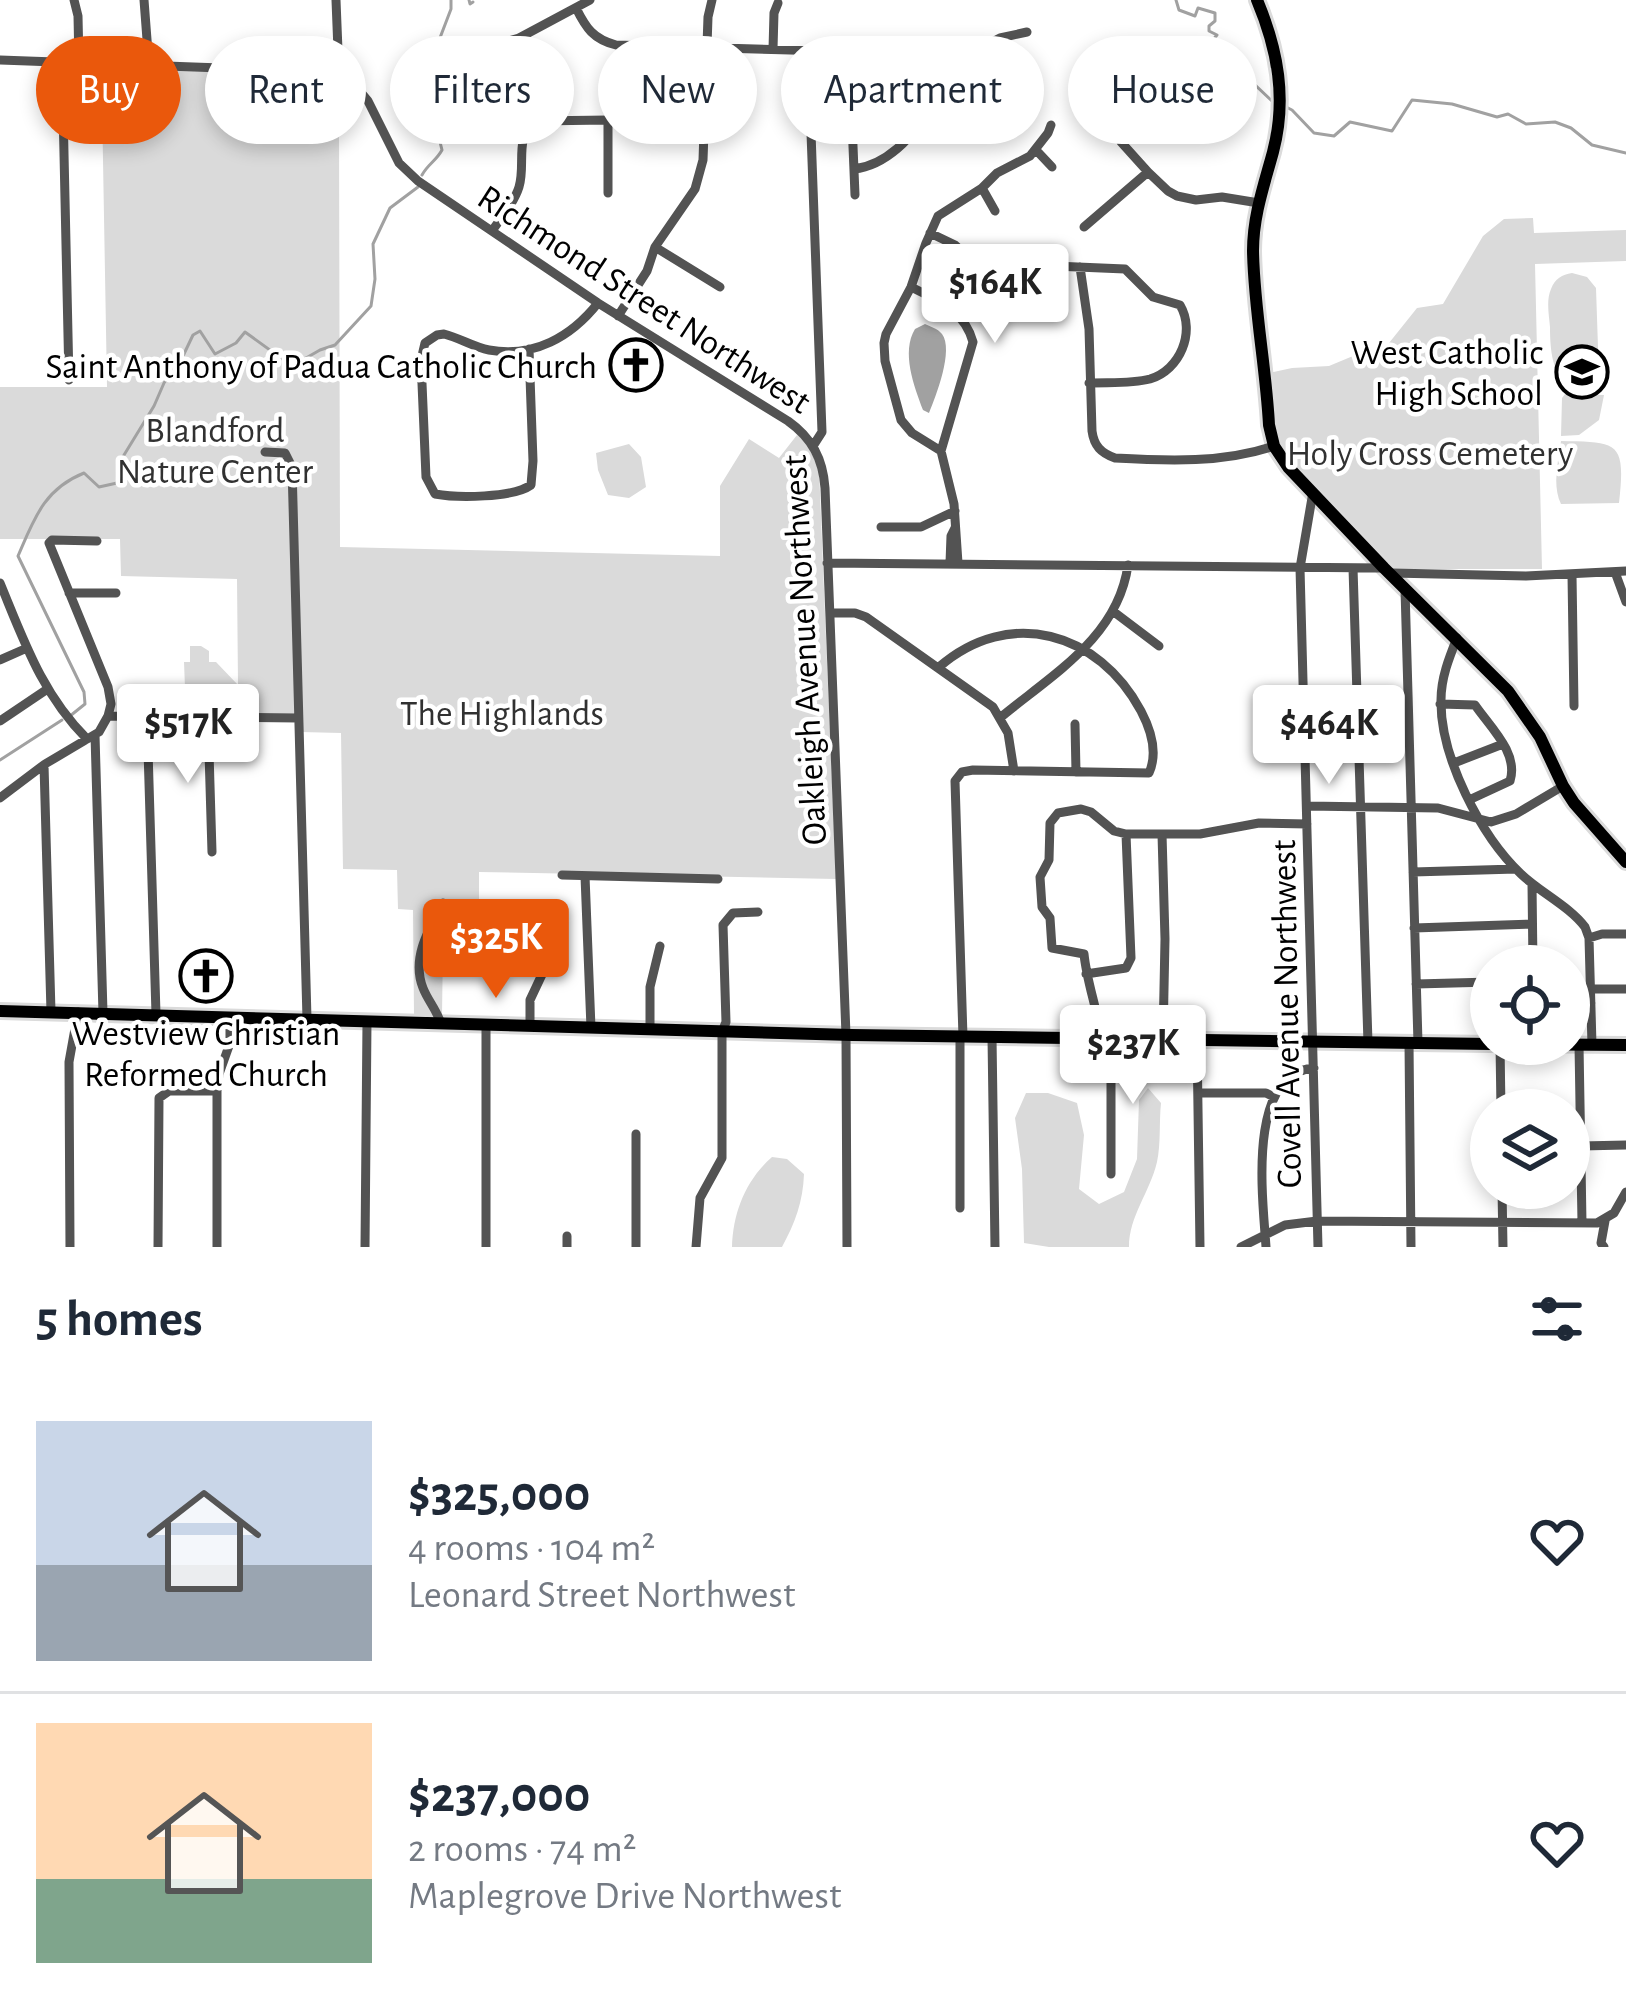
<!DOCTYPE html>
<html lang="en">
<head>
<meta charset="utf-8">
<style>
	:root { --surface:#fff; --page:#f2f2f3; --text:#1f2937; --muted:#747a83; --line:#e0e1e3; --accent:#ea580c }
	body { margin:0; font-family:"Alegreya Sans",sans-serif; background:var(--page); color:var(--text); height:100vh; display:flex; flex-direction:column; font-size:45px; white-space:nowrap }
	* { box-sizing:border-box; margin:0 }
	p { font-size:39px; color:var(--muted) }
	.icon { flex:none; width:66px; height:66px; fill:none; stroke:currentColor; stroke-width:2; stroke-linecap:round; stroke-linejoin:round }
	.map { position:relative; height:1247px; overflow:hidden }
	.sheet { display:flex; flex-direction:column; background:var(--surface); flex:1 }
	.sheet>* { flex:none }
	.banner { position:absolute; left:36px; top:36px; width:1554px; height:108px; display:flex; gap:24px }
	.fabs { position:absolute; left:1470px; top:945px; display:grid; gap:24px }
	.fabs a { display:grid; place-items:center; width:120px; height:120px; border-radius:50%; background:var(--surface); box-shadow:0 6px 18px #0003; font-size:60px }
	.price { position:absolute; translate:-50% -102px; padding:0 27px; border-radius:12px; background:#fff; color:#222; font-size:39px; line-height:78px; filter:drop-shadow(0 3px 6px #0008) }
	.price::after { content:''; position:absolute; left:50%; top:72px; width:36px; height:27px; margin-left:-18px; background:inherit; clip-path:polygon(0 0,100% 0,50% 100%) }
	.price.selected { background:var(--accent); color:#fff }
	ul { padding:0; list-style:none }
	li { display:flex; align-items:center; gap:36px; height:300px; padding:0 36px }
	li+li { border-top:3px solid var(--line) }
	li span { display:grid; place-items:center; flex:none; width:336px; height:240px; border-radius:0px; color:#555 }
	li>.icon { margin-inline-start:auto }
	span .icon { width:144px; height:144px; fill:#fffc; stroke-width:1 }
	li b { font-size:51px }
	h2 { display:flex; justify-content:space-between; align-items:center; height:144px; padding:0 36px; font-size:51px }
	.tag { padding:0 42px; border-radius:54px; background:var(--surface); box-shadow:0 6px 18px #0003; font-size:42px; line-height:108px }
	.tag.selected { background:var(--accent); color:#fff }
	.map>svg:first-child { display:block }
</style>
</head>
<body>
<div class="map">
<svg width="1626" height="1247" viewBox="0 0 1626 1247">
	<rect width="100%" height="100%" fill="#fff"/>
	<!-- green -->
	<path fill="#dadada" d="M 132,69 L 269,73 L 270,125 L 339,125 L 340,547 L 720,556 L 720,486 L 749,439 L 779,458 L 797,435 L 805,440 L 819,469 L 836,879 L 479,872 L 479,904 L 461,905 L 460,944 L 443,945 L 442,1015 L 414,1015 L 413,910 L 398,909 L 397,870 L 343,869 L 341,733 L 301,732 L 301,716 L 194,711 L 193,707 L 183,707 L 181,689 L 185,688 L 184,662 L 190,662 L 190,646 L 201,646 L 209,651 L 209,662 L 216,662 L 238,685 L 237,579 L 121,576 L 120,539 L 0,539 L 0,387 L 107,387 L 102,103 L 132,102 Z
		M 1533,218 L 1534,233 L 1626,230 L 1626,261 L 1535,264 L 1542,569 L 1397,569 C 1370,548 1286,468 1276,438 C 1269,419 1271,394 1269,373 L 1292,368 L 1329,366 L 1353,356 L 1381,353 L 1417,308 L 1443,304 L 1483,236 L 1504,219 Z
		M 1572,273 L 1587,277 L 1596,288 L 1599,377 L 1594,377 L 1593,371 C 1553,401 1550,353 1550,327 C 1549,315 1546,300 1551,289 C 1555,278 1562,275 1572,273 Z
		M 1565,394 L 1604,395 L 1599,420 L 1579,435 L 1561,436 L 1562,398 Z
		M 1561,441 C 1618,442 1626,441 1619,503 L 1561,504 C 1552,485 1558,463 1561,441 Z
		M 629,444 L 641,457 L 646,487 L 629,498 L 608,495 L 598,470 L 596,453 Z
		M 1148,1088 L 1161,1103 C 1159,1122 1161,1144 1157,1162 C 1150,1192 1129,1216 1129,1247 L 1049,1247 L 1024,1243 L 1022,1169 L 1015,1118 L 1026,1093 L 1048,1093 L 1077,1103 L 1084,1135 L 1079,1189 L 1099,1204 L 1124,1192 L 1137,1159 L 1139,1100 Z
		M 772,1157 L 787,1159 L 804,1174 C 803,1202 795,1223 782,1247 L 732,1247 C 733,1212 746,1180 772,1157 Z"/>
	<!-- water -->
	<path fill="#a1a1a1" d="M 925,324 C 931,327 937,328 942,334 C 954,350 936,396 929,413 L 923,410 C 914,386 901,352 915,329 Z"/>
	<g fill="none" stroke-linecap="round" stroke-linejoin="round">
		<!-- stream -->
		<path stroke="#a1a1a1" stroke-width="3" d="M 469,0 L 470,4 L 473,2
			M 1176,0 L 1179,10 L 1195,16 L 1198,8 L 1215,13 L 1215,21 L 1209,26 L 1209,31 L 1217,35 L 1212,41 L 1217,59 L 1235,66 L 1273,102
			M 1282,105 L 1292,110 L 1314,133 L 1334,136 L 1350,122 L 1392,131 L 1412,100 L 1452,104 L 1497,117 L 1508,114 L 1526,124 L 1555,122 L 1571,128 L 1592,145 L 1626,153
			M 422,175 C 428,164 436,161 442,150 C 434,126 447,114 441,91 L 427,86 L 421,47 L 438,43 L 451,9 L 451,0
			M 70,716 L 85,704 L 84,692 L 18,556 C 34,519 44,489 84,473 L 99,487 L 117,483 L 124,455 L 154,406 L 164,383 L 183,356 L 193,335 L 200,331 L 215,354 L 236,343 L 245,332 L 292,366 L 320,350 L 335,345 L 371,306 L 375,279 L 373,244 L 390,208 L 418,187
			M 0,760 L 62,720"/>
		<!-- major casing -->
		<g stroke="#dbdbdb" stroke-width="18">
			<path id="major" d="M 1257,0 C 1278,50 1287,99 1273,152 C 1264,185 1253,216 1253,251 C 1254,309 1266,367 1269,425 L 1274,446 L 1288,467 L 1384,568 L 1508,691 L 1540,737 L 1563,786 L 1574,803 L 1626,862
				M 0,1011 L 852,1035 L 1491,1044
				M 1505,1044 L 1626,1045"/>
		</g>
		<!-- minor -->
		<path stroke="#535353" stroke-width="9" d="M 74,0 L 78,16 L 79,63
			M 144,0 L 149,66
			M 336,0 L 339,76
			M 576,8 C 586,28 593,39 616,45 L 828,51 L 868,73 L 902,80 L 925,77 L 1000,38 L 1027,32
			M 505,42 L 519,38 L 590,0
			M 773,49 L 774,13 L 778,3
			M 808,51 L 822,432 L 813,446
			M 0,60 L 301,71 L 339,76 L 357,88 L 368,101 L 399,163 L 418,181 L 598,303 L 788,421 C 812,438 823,459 825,488 L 846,1035 L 847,1247
			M 62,63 L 69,380
			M 1119,133 L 1121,142 L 1148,172 L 1168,191 L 1177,196 L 1196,200 L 1222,197 L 1259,203
			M 1036,150 L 1052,167
			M 854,169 C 883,166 918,137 924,108 C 926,98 924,88 922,78
			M 982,188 L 995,211
			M 608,193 L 608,120
			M 855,195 L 852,122 L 868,73
			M 1084,227 L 1148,172
			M 492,231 C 501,218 514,203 519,187 C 526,164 514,138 535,121 L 608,120 L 705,128
			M 930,233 L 955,245 L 982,270
			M 655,247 L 720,287
			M 1054,266 L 1125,269 L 1153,297 L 1180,305 C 1196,332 1180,370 1150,379 C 1131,384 1109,382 1089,383
			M 1080,267 L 1089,329 L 1092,431 C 1094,446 1101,453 1115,458 C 1169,461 1223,463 1274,446
			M 911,287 C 939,301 964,310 973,342 L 941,451
			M 618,316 L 647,271 L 655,247 L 695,189 L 703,160 L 708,17 L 712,0
			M 529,349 L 533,461 L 531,485 C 513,498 457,498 435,494 L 426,477 L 421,360 L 425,343 L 437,335 L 444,334 C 460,338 473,347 489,350 C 534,358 571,337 598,303
			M 265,452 L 285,453 L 292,467 L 307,1019
			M 1313,492 L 1300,568 L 1318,1247
			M 881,527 L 921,527 L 955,511
			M 827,563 L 1384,568
			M 950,563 L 951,536 L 955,528
			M 958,563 L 954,504 L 941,451 L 912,433 L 901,420 L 885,361 L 884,343 L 886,334 L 911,287 L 926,243 L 938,216 L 982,188 L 997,173 L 1030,156 L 1048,133 L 1051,125
			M 1353,568 L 1368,1043
			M 1615,572 L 1626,602
			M 1392,573 L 1526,576 L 1626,571
			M 1572,575 L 1574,706
			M 0,583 C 24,641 42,694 87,739
			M 1405,589 L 1418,1043
			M 69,593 L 116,593
			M 1114,612 L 1159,646
			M 830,613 L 855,613 L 866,617 L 993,707 L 1008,733 L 1014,771
			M 1457,638 C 1449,658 1441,678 1441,700 C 1440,757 1481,836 1521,874 C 1541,893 1569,906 1585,927 L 1589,938 L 1592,1045
			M 0,660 L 27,648
			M 939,667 C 1009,606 1099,632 1141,711 C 1151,730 1158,753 1149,773 L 973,770 L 962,772 L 955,781 L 963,1037
			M 1440,704 L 1475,705 C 1490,727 1519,753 1510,781 L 1469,800
			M 108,716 L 298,718
			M 147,717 L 156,1014
			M 1001,717 C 1053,674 1118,637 1128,565
			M 208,719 L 212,852
			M 0,721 L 46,690
			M 1075,724 L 1076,772
			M 95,735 L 103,1013
			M 1454,763 L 1503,744
			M 44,765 L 51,1012
			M 0,798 L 45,764 L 99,732 L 108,716 L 111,704 L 108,687 L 49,543 L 52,540 L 97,541
			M 1307,806 L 1438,808 L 1491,822 L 1516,814 L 1563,786
			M 1162,834 L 1165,939 L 1163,1039
			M 1413,872 L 1516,869
			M 562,875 L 718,879
			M 585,876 L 591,1028
			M 1532,884 L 1533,966
			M 508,907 L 529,918 L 546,945 L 546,966 L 530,1000 L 530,1026
			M 1414,928 L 1532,924
			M 1589,938 L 1602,934 L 1626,934
			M 1086,974 L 1126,968 L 1131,958 L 1126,834
			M 1416,984 L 1491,982
			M 1591,989 L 1626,989
			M 1569,1002 L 1591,1003
			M 441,1024 C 437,1010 428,1001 423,988 C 411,958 429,929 443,903
			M 650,1029 L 650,987 L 660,946
			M 960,1037 L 960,1208
			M 992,1037 L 995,1247
			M 1101,1039 C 1098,1010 1087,984 1084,954 L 1052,948 L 1050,918 L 1042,907 L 1040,877 L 1049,860 L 1050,823 L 1058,813 L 1081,809 L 1091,812 L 1114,831 L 1126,834 L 1200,834 L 1259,823 L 1307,824
			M 1197,1040 L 1200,1247
			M 1409,1043 L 1411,1247
			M 1500,1044 L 1501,1110
			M 1579,1045 L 1582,1223
			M 1198,1093 L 1266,1093 L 1274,1097
			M 1581,1146 L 1626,1145
			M 1111,1174 L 1111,1083 L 1118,1059 L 1120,1039
			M 1502,1188 L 1503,1247
			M 567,1236 L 567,1247
			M 70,1247 L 69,1062 L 78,1012
			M 158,1247 L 159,1098 L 169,1091 L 217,1091
			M 217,1247 L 217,1091 L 219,1074 L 230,1043 L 230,1017
			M 365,1247 L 367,1021
			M 486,1247 L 486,1025
			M 636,1247 L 636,1134
			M 696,1247 L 700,1198 L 722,1158 L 722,1032 L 726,1022 L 723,925 L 733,913 L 758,912
			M 1241,1247 L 1285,1225 L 1317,1221 L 1597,1223 L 1614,1213 L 1626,1192
			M 1266,1247 C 1263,1200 1246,1073 1314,1068
			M 1604,1247 L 1601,1243 L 1605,1221"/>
		<!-- major -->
		<use href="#major" stroke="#000" stroke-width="12"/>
	</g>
	<!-- icons -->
	<defs>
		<g id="church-ring" transform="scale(2.7)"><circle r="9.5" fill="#fff" stroke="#000" stroke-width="1.5"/><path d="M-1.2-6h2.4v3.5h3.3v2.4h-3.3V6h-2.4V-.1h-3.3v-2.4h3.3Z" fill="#000"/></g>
		<g id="school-ring" transform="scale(2.7)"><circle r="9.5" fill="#fff" stroke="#000" stroke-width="1.5"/><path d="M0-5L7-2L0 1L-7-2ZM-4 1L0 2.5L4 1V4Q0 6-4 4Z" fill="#000"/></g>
	</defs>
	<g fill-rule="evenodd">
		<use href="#church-ring" x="636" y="365"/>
		<use href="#school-ring" x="1582" y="372"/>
		<use href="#church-ring" x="206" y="976"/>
	</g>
	<g text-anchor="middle" stroke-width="9" stroke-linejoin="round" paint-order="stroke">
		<!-- street labels -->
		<g font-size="36" fill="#000" stroke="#fff">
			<text transform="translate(645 298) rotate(33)" y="13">Richmond Street Northwest</text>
			<text transform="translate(803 650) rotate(-93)" y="13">Oakleigh Avenue Northwest</text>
			<text transform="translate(1285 1014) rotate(-91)" y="13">Covell Avenue Northwest</text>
		</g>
		<!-- poi labels -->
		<g font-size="36" fill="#000" stroke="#fff" text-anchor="end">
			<text x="1543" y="364">West Catholic<tspan x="1543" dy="41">High School</tspan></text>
			<text x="597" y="378">Saint Anthony of Padua Catholic Church</text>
			<text x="206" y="1045" text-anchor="middle">Westview Christian<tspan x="206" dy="41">Reformed Church</tspan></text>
		</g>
		<!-- park labels -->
		<g font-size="36" fill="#313131" stroke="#fff">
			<text x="215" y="442">Blandford<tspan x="215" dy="41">Nature Center</tspan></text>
			<text x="1430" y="465">Holy Cross Cemetery</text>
			<text x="502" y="725">The Highlands</text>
		</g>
	</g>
</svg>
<div class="fabs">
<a><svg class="icon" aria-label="locate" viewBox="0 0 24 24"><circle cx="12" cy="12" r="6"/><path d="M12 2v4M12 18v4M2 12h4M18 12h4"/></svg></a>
<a><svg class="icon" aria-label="layers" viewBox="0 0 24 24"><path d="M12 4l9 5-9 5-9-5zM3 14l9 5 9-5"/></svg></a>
</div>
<b class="price" style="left:995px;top:346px">$164K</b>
<b class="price" style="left:188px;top:786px">$517K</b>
<b class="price" style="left:1329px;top:787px">$464K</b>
<b class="price selected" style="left:496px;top:1001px">$325K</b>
<b class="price" style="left:1133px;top:1107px">$237K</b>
<div class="banner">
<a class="tag selected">Buy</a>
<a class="tag">Rent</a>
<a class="tag">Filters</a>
<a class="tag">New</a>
<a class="tag">Apartment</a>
<a class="tag">House</a>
</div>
</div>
<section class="sheet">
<h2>5 homes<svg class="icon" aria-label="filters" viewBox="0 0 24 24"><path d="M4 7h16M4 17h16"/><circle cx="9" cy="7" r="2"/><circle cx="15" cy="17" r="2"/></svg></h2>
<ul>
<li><span style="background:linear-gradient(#c9d6e8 60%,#9aa5b1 0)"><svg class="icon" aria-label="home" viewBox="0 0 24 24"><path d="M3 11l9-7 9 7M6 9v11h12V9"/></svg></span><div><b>$325,000</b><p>4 rooms · 104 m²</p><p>Leonard Street Northwest</p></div><svg class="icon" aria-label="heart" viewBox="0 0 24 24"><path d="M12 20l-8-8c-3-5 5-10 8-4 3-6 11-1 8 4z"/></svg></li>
<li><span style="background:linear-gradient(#ffd9b3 65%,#7fa58c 0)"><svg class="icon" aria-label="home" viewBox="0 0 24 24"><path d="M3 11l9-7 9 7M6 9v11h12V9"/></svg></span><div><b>$237,000</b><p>2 rooms · 74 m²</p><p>Maplegrove Drive Northwest</p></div><svg class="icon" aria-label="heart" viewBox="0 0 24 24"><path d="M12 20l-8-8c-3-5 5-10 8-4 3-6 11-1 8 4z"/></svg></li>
</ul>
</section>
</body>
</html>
